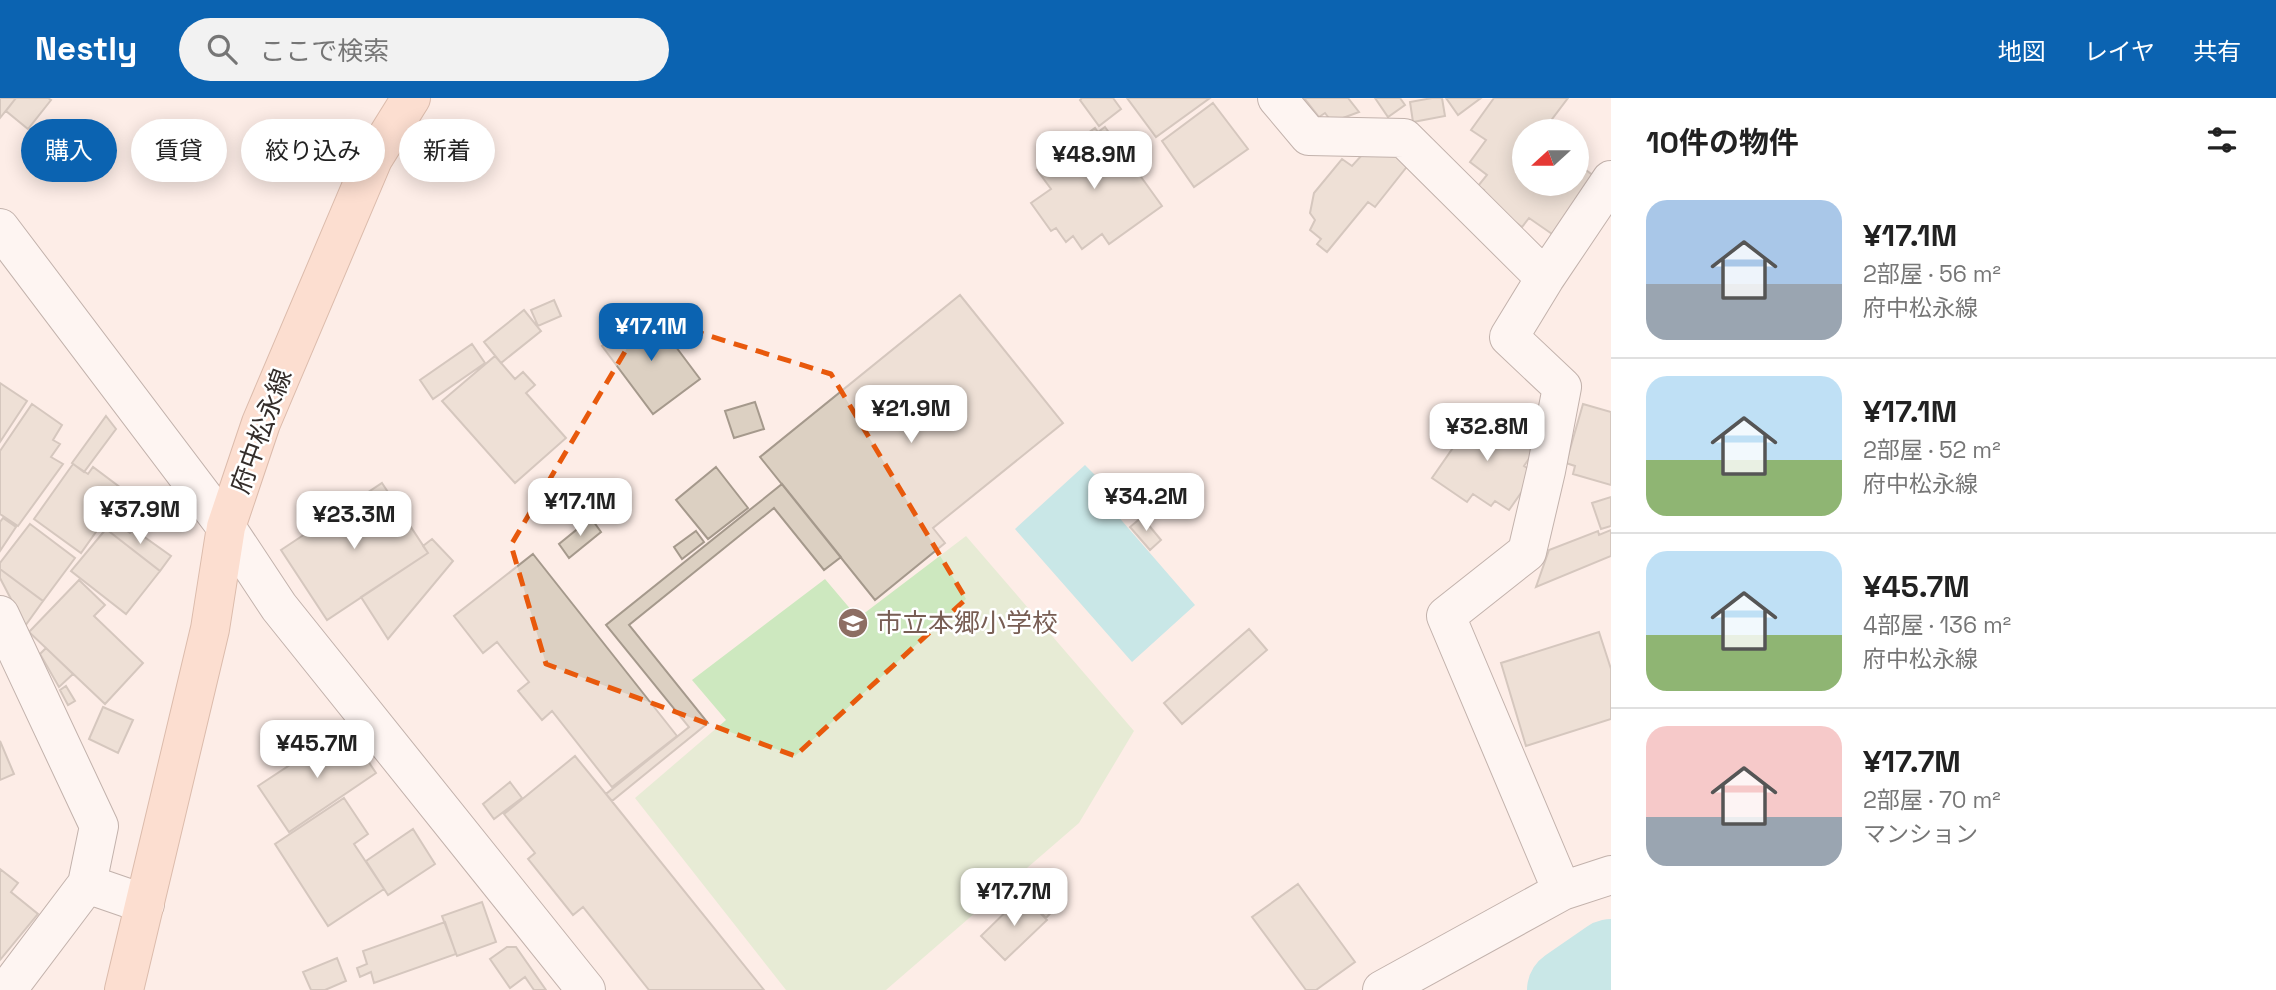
<!DOCTYPE html>
<html lang="ja">
<head>
<meta charset="utf-8">
<style>
	:root { --surface:#fff; --page:#f2f2f2; --text:#222; --muted:#767676; --line:#e0e0e0; --accent:#0b63b1 }
	body { margin:0; font-family:"Space Grotesk","Noto Sans JP",sans-serif; background:var(--page); color:var(--text); height:100vh; display:flex; flex-direction:column; font-size:26px; white-space:nowrap }
	* { box-sizing:border-box; margin:0 }
	p { font-size:23px; color:var(--muted) }
	.icon { flex:none; width:38px; height:38px; fill:none; stroke:currentColor; stroke-width:2; stroke-linecap:round; stroke-linejoin:round }
	.map { position:relative; flex:1; overflow:hidden }
	.sheet { display:flex; flex-direction:column; background:var(--surface); width:665px }
	.sheet>* { flex:none }
	.top-card { position:absolute; left:21px; top:21px; width:665px; height:63px; display:flex; gap:14px }
	.needle { width:46px; rotate:249deg }
	.buttons { position:absolute; left:1512px; top:21px; display:grid; gap:14px }
	.buttons a { display:grid; place-items:center; width:77px; height:77px; border-radius:50%; background:var(--surface); box-shadow:0 4px 18px #0003; font-size:35px }
	.price { position:absolute; translate:-50% -60px; padding:0 16px; border-radius:14px; background:#fff; color:#222; font-size:23px; line-height:46px; filter:drop-shadow(0 2px 4px #0008) }
	.price::after { content:''; position:absolute; left:50%; top:42px; width:21px; height:16px; margin-left:-10px; background:inherit; clip-path:polygon(0 0,100% 0,50% 100%) }
	.price.on { background:var(--accent); color:#fff }
	ul { padding:0; list-style:none }
	li { display:flex; align-items:center; gap:21px; height:175px; padding:0 35px }
	li+li { border-top:2px solid var(--line) }
	li span { display:grid; place-items:center; flex:none; width:196px; height:140px; border-radius:21px; color:#555 }
	li>.icon { margin-inline-start:auto }
	span .icon { width:84px; height:84px; fill:#fffc; stroke-width:1 }
	li b { font-size:30px }
	h2 { display:flex; justify-content:space-between; align-items:center; height:84px; padding:0 35px; font-size:30px }
	.chip { padding:0 24px; border-radius:32px; background:var(--surface); box-shadow:0 4px 18px #0003; font-size:24px; line-height:63px }
	.chip.on { background:var(--accent); color:#fff }
	header { display:flex; align-items:center; gap:42px; box-sizing:border-box; height:98px; padding:0 35px; background:var(--accent); color:#fff }
	header strong { font-size:33px }
	nav { display:flex; gap:38px; margin-inline-start:auto; font-size:24px }
	.search { width:490px; height:63px; background:var(--page); display:flex; align-items:center; gap:18px; box-sizing:border-box; padding:0 24px; border-radius:38px; color:var(--muted); font-size:26px }
	main { display:flex; flex:1; min-height:0 }
	.map>svg:first-child { display:block }
</style>
</head>
<body>
<header>
<strong>Nestly</strong>
<div class="search"><svg class="icon" aria-label="search" viewBox="0 0 24 24"><circle cx="10" cy="10" r="6"/><path d="M15 15l6 6"/></svg>ここで検索</div>
<nav><a>地図</a><a>レイヤ</a><a>共有</a></nav>
</header>
<main>
<div class="map">
<svg width="1611" height="892" viewBox="0 0 1611 892">
	<rect width="100%" height="100%" fill="#fdede7"/>
	<!-- green -->
	<path fill="#cde8bf" d="M 966,438 L 1134,633 L 1079,725 L 886,892 L 786,892 L 635,700 L 726,622 L 692,582 L 825,481 L 858,520 Z"/>
	<!-- water -->
	<path fill="#89dfe7" d="M 1085,367 L 1096,378 L 1090,386 L 1195,507 L 1132,564 L 1015,431 Z"/>
	<g fill="none" stroke-linecap="round" stroke-linejoin="round">
		<!-- river -->
		<path stroke="#89dfe7" stroke-width="84" d="M 1569,892 L 1611,863"/>
	</g>
	<!-- building -->
	<path fill="#dcd0c2" stroke="#a5998c" stroke-width="2" d="M 0,0 L 16,0 L 0,20 Z
		M 16,0 L 48,0 L 51,2 L 28,31 L 6,13 Z
		M 1082,0 L 1113,0 L 1121,11 L 1099,28 L 1080,2 Z
		M 1127,0 L 1210,0 L 1156,39 Z
		M 1304,0 L 1348,0 L 1359,14 L 1332,24 L 1325,15 L 1319,19 Z
		M 1375,0 L 1400,0 L 1405,7 L 1388,19 Z
		M 1432,0 L 1442,0 L 1445,18 L 1413,24 L 1410,4 Z
		M 1446,0 L 1481,0 L 1458,17 Z
		M 1494,0 L 1568,0 L 1543,33 L 1524,33 L 1524,86 L 1577,86 L 1577,66 L 1597,80 L 1552,136 L 1529,120 L 1522,129 L 1480,98 L 1484,92 L 1478,88 L 1487,77 L 1470,64 L 1486,42 L 1471,32 Z
		M 1213,5 L 1248,51 L 1194,89 L 1162,43 Z
		M 1105,29 L 1162,108 L 1109,146 L 1102,136 L 1082,151 L 1073,138 L 1066,144 L 1056,130 L 1051,133 L 1031,105 L 1051,91 L 1037,72 L 1095,30 L 1098,34 Z
		M 1373,45 L 1409,66 L 1375,109 L 1368,104 L 1327,154 L 1317,146 L 1321,141 L 1310,132 L 1315,122 L 1310,115 L 1314,95 L 1342,61 L 1352,68 Z
		M 960,197 L 1063,325 L 933,430 L 945,445 L 875,502 L 760,359 Z
		M 554,202 L 561,218 L 538,228 L 531,212 Z
		M 524,212 L 541,233 L 501,265 L 484,244 Z
		M 649,213 L 700,281 L 653,316 L 602,248 Z
		M 472,246 L 485,265 L 433,301 L 420,282 Z
		M 495,258 L 515,281 L 523,274 L 535,287 L 526,295 L 566,340 L 515,385 L 442,303 Z
		M 0,285 L 27,303 L 0,344 Z
		M 755,304 L 764,331 L 734,340 L 725,313 Z
		M 32,306 L 62,327 L 53,342 L 60,346 L 51,359 L 63,366 L 18,428 L 0,416 L 0,353 Z
		M 1583,306 L 1611,314 L 1611,387 L 1573,376 L 1575,368 L 1566,365 Z
		M 1480,311 L 1536,350 L 1524,368 L 1535,375 L 1509,412 L 1495,403 L 1491,408 L 1473,396 L 1467,404 L 1432,380 Z
		M 106,318 L 116,331 L 84,374 L 72,365 Z
		M 73,366 L 88,376 L 93,369 L 125,393 L 81,455 L 34,421 Z
		M 716,369 L 748,410 L 708,441 L 676,402 Z
		M 382,385 L 428,455 L 327,522 L 281,452 Z
		M 782,386 L 841,459 L 824,472 L 774,410 L 629,527 L 708,625 L 612,703 L 606,696 L 689,629 L 606,527 Z
		M 1611,399 L 1611,428 L 1601,431 L 1592,405 Z
		M 1142,419 L 1161,442 L 1150,452 L 1130,429 Z
		M 3,420 L 16,429 L 0,453 L 0,424 Z
		M 591,420 L 601,434 L 569,460 L 559,446 Z
		M 111,422 L 130,435 L 133,431 L 171,458 L 160,473 L 106,431 Z
		M 30,426 L 75,460 L 43,503 L 0,471 L 0,465 Z
		M 106,431 L 160,473 L 126,516 L 71,473 Z
		M 1611,432 L 1611,458 L 1536,489 L 1549,452 L 1598,433 L 1599,437 Z
		M 696,433 L 704,444 L 682,461 L 674,449 Z
		M 432,441 L 453,463 L 388,541 L 361,499 L 428,455 L 423,448 Z
		M 533,456 L 677,638 L 612,689 L 552,613 L 542,622 L 518,593 L 529,584 L 497,544 L 483,555 L 454,518 Z
		M 0,471 L 43,503 L 25,528 L 0,480 Z
		M 79,482 L 105,507 L 94,518 L 143,565 L 105,606 L 29,534 Z
		M 1249,531 L 1267,552 L 1182,626 L 1164,605 Z
		M 1599,534 L 1611,571 L 1611,621 L 1526,648 L 1501,565 Z
		M 46,550 L 73,576 L 59,589 L 40,556 Z
		M 66,588 L 75,603 L 68,607 L 60,592 Z
		M 103,609 L 133,622 L 118,655 L 89,641 Z
		M 346,630 L 376,675 L 289,734 L 258,688 Z
		M 0,643 L 14,676 L 0,682 Z
		M 575,658 L 606,696 L 764,892 L 649,892 L 583,809 L 573,817 L 528,761 L 535,755 L 504,716 Z
		M 510,684 L 522,700 L 494,721 L 483,706 Z
		M 344,700 L 368,736 L 354,746 L 384,791 L 328,828 L 275,746 Z
		M 413,731 L 435,766 L 388,797 L 366,763 Z
		M 0,771 L 18,785 L 11,794 L 38,816 L 0,862 Z
		M 1298,786 L 1355,864 L 1316,892 L 1306,892 L 1252,819 Z
		M 1045,796 L 1057,808 L 1046,820 L 1033,807 Z
		M 1023,797 L 1047,822 L 1005,862 L 981,838 Z
		M 482,804 L 496,844 L 457,858 L 442,818 Z
		M 445,824 L 456,856 L 374,885 L 371,874 L 360,879 L 357,870 L 367,866 L 363,853 Z
		M 507,849 L 516,849 L 546,892 L 534,892 L 525,879 L 510,890 L 490,861 Z
		M 337,860 L 346,883 L 325,892 L 311,892 L 303,874 Z"/>
	<g fill="none" stroke-linecap="round" stroke-linejoin="round">
		<!-- minor casing -->
		<g stroke="#7b6b64" stroke-width="40">
			<path id="minor" d="M 1277,0 L 1309,38 L 1404,40 L 1545,180
				M 0,517 L 99,728 L 87,786 L 145,806
				M 1562,793 L 1446,518 L 1527,454 L 1546,373 L 1562,289 L 1509,239 L 1545,180 L 1611,82
				M 7,892 L 87,786
				M 1382,892 L 1562,793 L 1611,777"/>
		</g>
		<!-- tertiary casing -->
		<g stroke="#7b6b64" stroke-width="40">
			<path id="tertiary" d="M 0,130 L 226,429 L 279,509 L 586,892"/>
		</g>
		<!-- primary casing -->
		<g stroke="#b37f63" stroke-width="40">
			<path id="primary" d="M 124,892 L 210,531 L 226,429 L 261,325 L 373,61 L 411,0"/>
		</g>
		<!-- minor -->
		<use href="#minor" stroke="#fff" stroke-width="38"/>
		<!-- tertiary -->
		<use href="#tertiary" stroke="#fff" stroke-width="38"/>
		<!-- primary -->
		<use href="#primary" stroke="#facdb4" stroke-width="38"/>
	</g>
	<!-- marked area -->
	<path d="M0 0H1611V892H0ZM 646,218 L 831,276 L 966,501 L 795,658 L 546,566 L 511,447 Z" fill="#fdede7" fill-opacity=".55" fill-rule="evenodd"/>
	<path fill="none" stroke="#e8590c" stroke-width="5" stroke-dasharray="14 9" stroke-linejoin="round" d="M 646,218 L 831,276 L 966,501 L 795,658 L 546,566 L 511,447 Z"/>
	<!-- icons -->
	<defs>
		<g id="school-disc" transform="scale(1.575)"><circle r="9.5" fill="#8d6e63" stroke="#fff"/><path d="M0-5L7-2L0 1L-7-2ZM-4 1L0 2.5L4 1V4Q0 6-4 4Z" fill="#fff"/></g>
	</defs>
	<g fill-rule="evenodd">
		<use href="#school-disc" x="853" y="525"/>
	</g>
	<g text-anchor="middle" stroke-width="5" stroke-linejoin="round" paint-order="stroke">
		<!-- street labels -->
		<g font-size="26" fill="#342d2a" stroke="#fff">
			<text transform="translate(261 333) rotate(-70)" y="9">府中松永線</text>
		</g>
		<!-- education labels -->
		<g font-size="26" fill="#785e54" stroke="#fff" text-anchor="start">
			<text x="876" y="534">市立本郷小学校</text>
		</g>
	</g>
</svg>
<div class="buttons">
<a><svg class="needle" viewBox="-14 -14 28 28"><path d="M0-13l5 13h-10z" fill="#e53935"/><path d="M0 13l5-13h-10z" fill="#767676"/></svg></a>
</div>
<b class="price" style="left:1094px;top:93px">¥48.9M</b>
<b class="price on" style="left:651px;top:265px">¥17.1M</b>
<b class="price" style="left:911px;top:347px">¥21.9M</b>
<b class="price" style="left:1487px;top:365px">¥32.8M</b>
<b class="price" style="left:1146px;top:435px">¥34.2M</b>
<b class="price" style="left:580px;top:440px">¥17.1M</b>
<b class="price" style="left:140px;top:448px">¥37.9M</b>
<b class="price" style="left:354px;top:453px">¥23.3M</b>
<b class="price" style="left:317px;top:682px">¥45.7M</b>
<b class="price" style="left:1014px;top:830px">¥17.7M</b>
<div class="top-card">
<a class="chip on">購入</a>
<a class="chip">賃貸</a>
<a class="chip">絞り込み</a>
<a class="chip">新着</a>
</div>
</div>
<section class="sheet">
<h2>10件の物件<svg class="icon" aria-label="filters" viewBox="0 0 24 24"><path d="M4 7h16M4 17h16"/><circle cx="9" cy="7" r="2"/><circle cx="15" cy="17" r="2"/></svg></h2>
<ul>
<li><span style="background:linear-gradient(#a9c7e8 60%,#9aa5b1 0)"><svg class="icon" aria-label="home" viewBox="0 0 24 24"><path d="M3 11l9-7 9 7M6 9v11h12V9"/></svg></span><div><b>¥17.1M</b><p>2部屋 · 56 m²</p><p>府中松永線</p></div></li>
<li><span style="background:linear-gradient(#bfe0f5 60%,#8fb573 0)"><svg class="icon" aria-label="home" viewBox="0 0 24 24"><path d="M3 11l9-7 9 7M6 9v11h12V9"/></svg></span><div><b>¥17.1M</b><p>2部屋 · 52 m²</p><p>府中松永線</p></div></li>
<li><span style="background:linear-gradient(#bfe0f5 60%,#8fb573 0)"><svg class="icon" aria-label="home" viewBox="0 0 24 24"><path d="M3 11l9-7 9 7M6 9v11h12V9"/></svg></span><div><b>¥45.7M</b><p>4部屋 · 136 m²</p><p>府中松永線</p></div></li>
<li><span style="background:linear-gradient(#f6c9c9 65%,#9aa5b1 0)"><svg class="icon" aria-label="home" viewBox="0 0 24 24"><path d="M3 11l9-7 9 7M6 9v11h12V9"/></svg></span><div><b>¥17.7M</b><p>2部屋 · 70 m²</p><p>マンション</p></div></li>
</ul>
</section>
</main>
</body>
</html>
